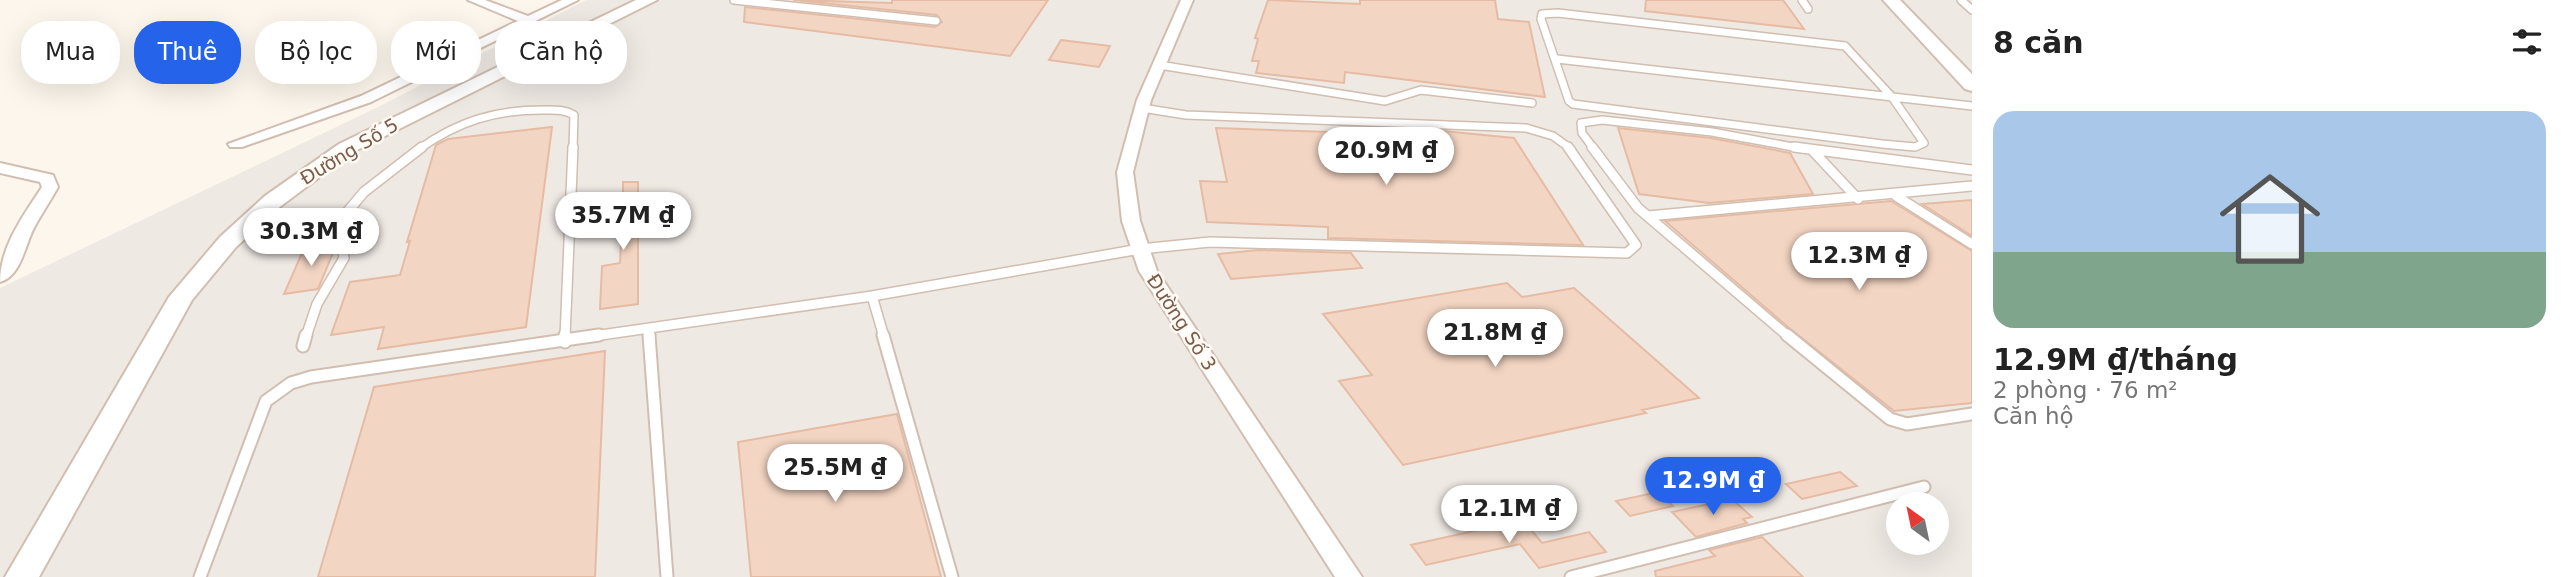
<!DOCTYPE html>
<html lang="vi">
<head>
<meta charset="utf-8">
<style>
	:root { --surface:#fff; --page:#f6f6f6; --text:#222; --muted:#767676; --accent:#2563eb }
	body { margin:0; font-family:"DejaVu Sans",sans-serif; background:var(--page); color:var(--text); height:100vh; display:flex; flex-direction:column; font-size:26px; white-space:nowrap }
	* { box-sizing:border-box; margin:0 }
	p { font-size:23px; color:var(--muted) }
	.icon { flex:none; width:38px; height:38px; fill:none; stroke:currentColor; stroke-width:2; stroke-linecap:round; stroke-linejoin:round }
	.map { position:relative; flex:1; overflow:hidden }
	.panel { display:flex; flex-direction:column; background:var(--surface); width:595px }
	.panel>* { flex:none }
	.top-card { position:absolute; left:21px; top:21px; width:665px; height:63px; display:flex; gap:14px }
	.needle { width:46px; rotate:327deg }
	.buttons { position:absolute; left:1886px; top:492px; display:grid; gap:14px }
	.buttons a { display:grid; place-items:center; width:63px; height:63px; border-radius:50%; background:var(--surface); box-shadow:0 7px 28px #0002; font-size:35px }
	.price { position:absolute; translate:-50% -60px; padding:0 16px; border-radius:24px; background:#fff; color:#222; font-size:23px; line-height:46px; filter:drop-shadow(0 2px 4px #0008) }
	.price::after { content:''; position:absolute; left:50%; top:42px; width:21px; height:16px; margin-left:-10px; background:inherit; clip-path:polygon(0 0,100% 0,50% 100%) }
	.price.on { background:var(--accent); color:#fff }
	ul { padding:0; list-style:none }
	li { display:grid; align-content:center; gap:14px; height:371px; padding:0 21px }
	li span { display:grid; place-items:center; height:217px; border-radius:21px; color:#555 }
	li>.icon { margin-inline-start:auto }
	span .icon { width:126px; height:126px; fill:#fffc; stroke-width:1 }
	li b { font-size:30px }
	h2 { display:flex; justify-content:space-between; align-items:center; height:84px; padding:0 21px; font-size:30px }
	.tag { padding:0 24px; border-radius:28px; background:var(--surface); box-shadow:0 7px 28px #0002; font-size:24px; line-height:63px }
	.tag.on { background:var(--accent); color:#fff }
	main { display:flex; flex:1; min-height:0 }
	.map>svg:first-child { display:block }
</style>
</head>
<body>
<main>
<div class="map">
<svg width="1972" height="577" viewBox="0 0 1972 577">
	<rect width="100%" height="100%" fill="#fdf6ec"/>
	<!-- industrial -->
	<path fill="#efe9e4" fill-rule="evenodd" d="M 586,0 L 1972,0 L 1972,577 L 0,577 L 0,288 L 378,107 ZM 1899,504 L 1937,504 L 1937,542 L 1899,542 Z"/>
	<!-- building -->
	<path fill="#f3d5c3" stroke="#e6bba3" stroke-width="2" d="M 793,0 L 892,3 L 892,0 L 1048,0 L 1010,56 L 744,22 L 745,7 L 935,27 L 942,22 L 937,15 Z
		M 1268,0 L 1360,4 L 1360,0 L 1495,0 L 1498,19 L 1529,22 L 1545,97 L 1345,72 L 1344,83 L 1256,73 L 1259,61 L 1252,61 L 1258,39 L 1255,38 Z
		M 1646,0 L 1783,0 L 1804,29 L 1645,11 Z
		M 1061,40 L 1110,46 L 1099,67 L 1049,60 Z
		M 552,127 L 526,327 L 378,349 L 384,327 L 331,335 L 350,282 L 400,275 L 410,241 L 407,242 L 436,145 L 448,139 Z
		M 1216,128 L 1446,136 L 1443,131 L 1514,138 L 1583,245 L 1328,238 L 1328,227 L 1207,222 L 1200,181 L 1227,182 Z
		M 1618,128 L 1711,138 L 1790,153 L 1813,194 L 1709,203 L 1639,194 Z
		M 623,182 L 638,182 L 638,304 L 600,309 L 602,266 L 620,263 L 622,223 L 608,225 L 609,197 L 623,195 Z
		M 1972,200 L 1972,236 L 1922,204 Z
		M 1891,201 L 1972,251 L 1972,403 L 1894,411 L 1788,327 L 1665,221 Z
		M 334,242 L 335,248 L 318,289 L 284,294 L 305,246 Z
		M 1259,250 L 1351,253 L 1362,268 L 1231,279 L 1218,254 Z
		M 1507,283 L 1522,297 L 1574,288 L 1699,398 L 1642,410 L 1646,413 L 1403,465 L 1339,381 L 1372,375 L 1323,314 Z
		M 605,351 L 595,577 L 318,577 L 374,387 Z
		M 897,414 L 941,577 L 751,577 L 738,442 Z
		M 1840,472 L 1857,486 L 1802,499 L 1786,484 Z
		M 1658,492 L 1673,506 L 1630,516 L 1616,501 Z
		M 1732,499 L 1752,517 L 1743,519 L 1747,523 L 1696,537 L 1672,512 Z
		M 1523,520 L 1542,543 L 1589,532 L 1606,552 L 1539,568 L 1520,544 L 1426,565 L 1411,545 Z
		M 1762,537 L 1803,577 L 1656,577 L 1655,571 L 1715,556 L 1709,550 Z"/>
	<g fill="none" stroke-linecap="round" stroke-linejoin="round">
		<!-- service-far2 casing -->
		<g stroke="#d1beb0" stroke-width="10">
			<path id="service-far2" d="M 734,0 L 936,21
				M 1802,0 L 1808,9
				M 1961,0 L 1972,10
				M 1558,13 L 1845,46 L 1892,97 L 1924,143 L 1915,147 L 1882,144 L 1573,104 L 1569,101 L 1541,19 L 1542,14 Z
				M 1557,59 L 1972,106
				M 1159,65 L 1385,101 L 1421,90 L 1532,103
				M 1142,108 L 1186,115 L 1526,128 L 1553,136 L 1571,149
				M 419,149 C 459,121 495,110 542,110 C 554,110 564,109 574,115 L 573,149
				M 1594,149 L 1582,133 L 1581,123 L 1602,120 L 1712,132 L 1804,149"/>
		</g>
		<!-- service-far1 casing -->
		<g stroke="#d1beb0" stroke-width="12">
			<path id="service-far1" d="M 1592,147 L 1638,208 L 1789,337
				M 1794,147 L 1972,170
				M 1812,150 L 1858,199
				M 1896,196 L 1972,244
				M 1648,216 L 1972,186
				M 872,296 L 884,337
				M 649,329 L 650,337
				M 306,337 L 317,304 L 344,258 L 338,223 L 364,192 L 422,147
				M 565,337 L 573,147
				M 587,337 L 872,296 L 1140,249 L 1210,242 L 1627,253 L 1636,245 L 1568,147"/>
		</g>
		<!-- service casing -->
		<g stroke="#d1beb0" stroke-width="15">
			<path id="service" d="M 649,335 L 667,577
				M 883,335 L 952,577
				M 1787,335 L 1890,419 L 1907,424 L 1972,414
				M 565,342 L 565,335
				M 303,346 L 306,335
				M 200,577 L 266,401 L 291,383 L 311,377 L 599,335
				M 1571,577 L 1924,487"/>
		</g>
		<!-- minor casing -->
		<g stroke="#d1beb0" stroke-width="4">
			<path id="minor" d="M 468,0 L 485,0 L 528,16 L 562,0 L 578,0 L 371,102 L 242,147 L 230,147 L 228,144 L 361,96 L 518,21 Z
				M 1181,0 L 1193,0 L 1151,100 L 1133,172 L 1140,221 L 1157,271 L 1362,577 L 1335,577 L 1139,271 L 1122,221 L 1117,172 L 1137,100 Z
				M 0,163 L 53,175 L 58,187 C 51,200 42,213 35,226 C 25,243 22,276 0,282 C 0,247 23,216 42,187 L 40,182 L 0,173 Z"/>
		</g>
		<!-- tertiary casing -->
		<g stroke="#d1beb0" stroke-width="4">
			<path id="tertiary" d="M 636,0 L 657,0 L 353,152 L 281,206 L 236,247 L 192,300 L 39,577 L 5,577 L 169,297 L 220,237 L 265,196 L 339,144 Z
				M 1883,0 L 1900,0 L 1972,74 L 1972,91 L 1965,89 Z"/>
		</g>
		<!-- service-far2 -->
		<use href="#service-far2" stroke="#fff" stroke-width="7"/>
		<!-- service-far1 -->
		<use href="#service-far1" stroke="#fff" stroke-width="9"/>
		<!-- service -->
		<use href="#service" stroke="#fff" stroke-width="11"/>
		<!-- minor -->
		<use href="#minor" fill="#fff" fill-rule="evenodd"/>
		<!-- tertiary -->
		<use href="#tertiary" fill="#fff" fill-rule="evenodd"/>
	</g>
	<g text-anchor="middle" stroke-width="5" stroke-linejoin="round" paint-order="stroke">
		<!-- street labels -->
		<g font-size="19" fill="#7a5c4d" stroke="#fffaf3">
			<text transform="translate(349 151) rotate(-31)" y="7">Đường Số 5</text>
			<text transform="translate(1182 322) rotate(57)" y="7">Đường Số 3</text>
		</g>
	</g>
</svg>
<div class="buttons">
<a><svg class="needle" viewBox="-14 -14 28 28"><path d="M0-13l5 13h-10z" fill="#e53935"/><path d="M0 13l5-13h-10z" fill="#767676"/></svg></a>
</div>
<b class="price" style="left:1386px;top:187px">20.9M ₫</b>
<b class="price" style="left:623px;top:252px">35.7M ₫</b>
<b class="price" style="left:311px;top:268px">30.3M ₫</b>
<b class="price" style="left:1859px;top:292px">12.3M ₫</b>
<b class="price" style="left:1495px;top:369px">21.8M ₫</b>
<b class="price" style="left:835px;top:504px">25.5M ₫</b>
<b class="price on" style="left:1713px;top:517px">12.9M ₫</b>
<b class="price" style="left:1509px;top:545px">12.1M ₫</b>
<div class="top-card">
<a class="tag">Mua</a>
<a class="tag on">Thuê</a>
<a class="tag">Bộ lọc</a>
<a class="tag">Mới</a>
<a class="tag">Căn hộ</a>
</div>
</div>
<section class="panel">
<h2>8 căn<svg class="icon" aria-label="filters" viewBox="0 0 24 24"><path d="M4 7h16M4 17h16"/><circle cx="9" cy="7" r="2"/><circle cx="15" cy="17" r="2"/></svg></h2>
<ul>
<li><span style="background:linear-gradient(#a9c7e8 65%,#7fa58c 0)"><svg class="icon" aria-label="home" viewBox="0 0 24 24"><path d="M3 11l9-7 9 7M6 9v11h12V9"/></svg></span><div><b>12.9M ₫/tháng</b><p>2 phòng · 76 m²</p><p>Căn hộ</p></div></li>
</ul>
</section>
</main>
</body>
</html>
